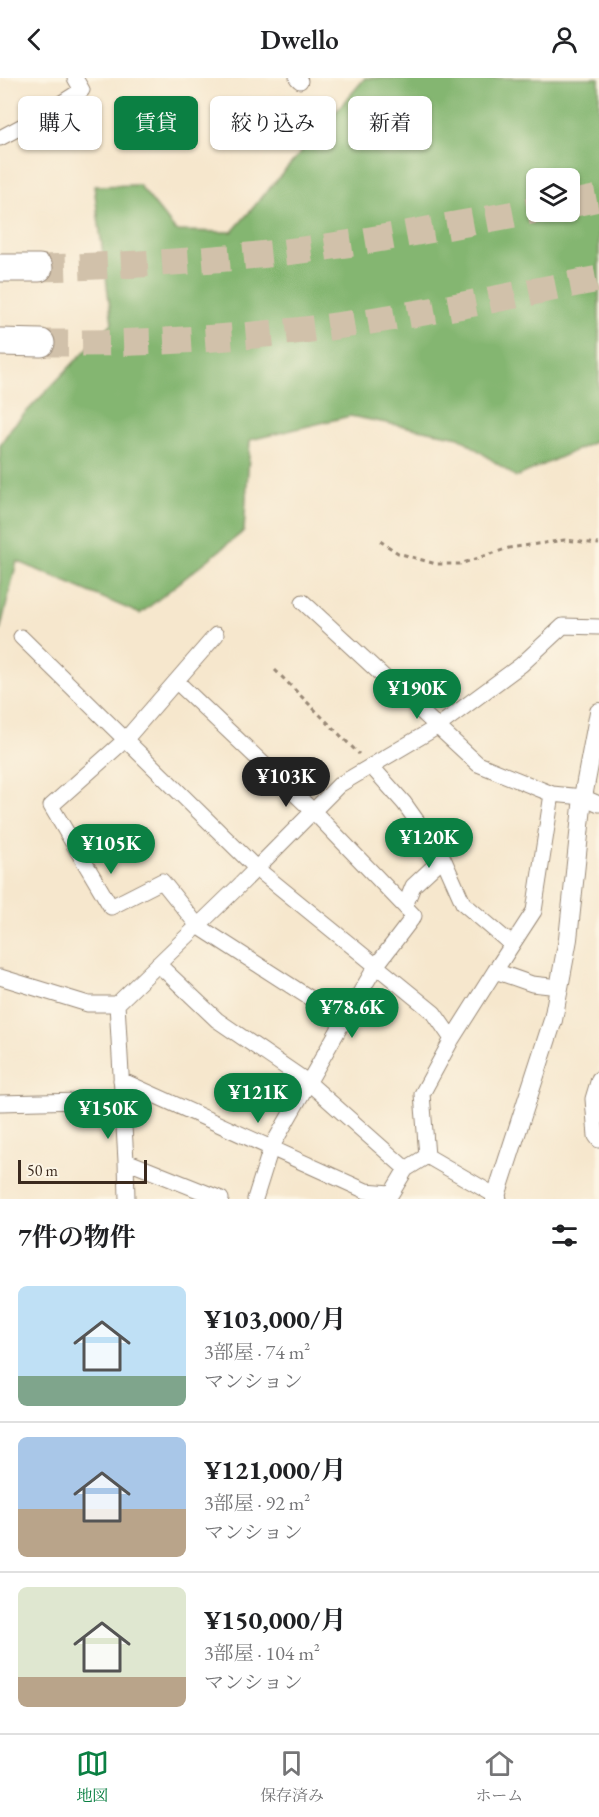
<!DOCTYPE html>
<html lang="ja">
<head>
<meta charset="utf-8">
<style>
	:root { --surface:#fff; --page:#f2f2f2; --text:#202124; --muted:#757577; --line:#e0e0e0; --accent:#0b8043 }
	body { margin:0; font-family:"EB Garamond","Noto Serif JP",serif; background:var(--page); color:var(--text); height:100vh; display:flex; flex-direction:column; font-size:22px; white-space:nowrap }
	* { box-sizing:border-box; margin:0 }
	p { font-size:20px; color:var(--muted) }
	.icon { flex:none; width:33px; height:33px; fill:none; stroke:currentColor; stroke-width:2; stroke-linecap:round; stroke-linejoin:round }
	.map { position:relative; height:1121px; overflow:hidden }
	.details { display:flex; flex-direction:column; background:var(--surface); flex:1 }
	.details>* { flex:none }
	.top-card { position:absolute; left:18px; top:18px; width:564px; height:54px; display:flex; gap:12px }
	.tools { position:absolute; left:526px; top:90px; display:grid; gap:12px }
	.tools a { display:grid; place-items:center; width:54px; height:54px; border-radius:9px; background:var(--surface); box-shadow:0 2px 4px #0004; font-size:30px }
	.scale { position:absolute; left:18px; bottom:15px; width:129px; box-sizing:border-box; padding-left:6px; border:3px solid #3b2a1e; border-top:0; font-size:16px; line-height:21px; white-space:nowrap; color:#3b2a1e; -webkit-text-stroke:4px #fcf5e5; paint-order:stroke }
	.price { position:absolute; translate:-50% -51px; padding:0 14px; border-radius:21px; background:var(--accent); color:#fff; font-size:20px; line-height:39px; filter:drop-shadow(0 2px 3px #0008) }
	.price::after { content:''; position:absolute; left:50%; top:36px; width:18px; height:14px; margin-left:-9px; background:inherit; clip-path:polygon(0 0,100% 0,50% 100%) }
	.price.on { background:#222; color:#fff }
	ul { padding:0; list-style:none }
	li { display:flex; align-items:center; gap:18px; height:150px; padding:0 18px }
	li+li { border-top:2px solid var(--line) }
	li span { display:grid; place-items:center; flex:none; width:168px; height:120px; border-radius:9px; color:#555 }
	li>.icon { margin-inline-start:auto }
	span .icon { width:72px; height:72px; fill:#fffc; stroke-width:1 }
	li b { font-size:26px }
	h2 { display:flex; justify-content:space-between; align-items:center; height:72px; padding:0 18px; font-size:26px }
	.chip { padding:0 21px; border-radius:9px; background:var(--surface); box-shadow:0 2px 4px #0004; font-size:21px; line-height:54px }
	.chip.on { background:var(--accent); color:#fff }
	header { display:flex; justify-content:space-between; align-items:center; height:78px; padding:0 18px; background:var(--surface); font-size:27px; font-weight:600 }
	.tabs { display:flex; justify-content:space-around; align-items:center; height:84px; border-top:2px solid var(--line); background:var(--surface); font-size:16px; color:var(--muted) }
	.tabs a { display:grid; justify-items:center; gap:3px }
	.tabs .on { color:var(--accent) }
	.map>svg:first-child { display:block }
</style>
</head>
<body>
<header><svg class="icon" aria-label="back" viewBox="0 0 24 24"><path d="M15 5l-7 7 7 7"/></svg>Dwello<svg class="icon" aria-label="person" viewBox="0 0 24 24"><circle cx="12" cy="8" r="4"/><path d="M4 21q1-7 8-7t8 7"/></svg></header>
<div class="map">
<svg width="599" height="1121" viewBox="0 0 599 1121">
	<rect width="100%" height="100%" fill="#fcf5e5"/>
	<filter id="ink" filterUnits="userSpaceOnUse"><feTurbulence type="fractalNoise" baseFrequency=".0167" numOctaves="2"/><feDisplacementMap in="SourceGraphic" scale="12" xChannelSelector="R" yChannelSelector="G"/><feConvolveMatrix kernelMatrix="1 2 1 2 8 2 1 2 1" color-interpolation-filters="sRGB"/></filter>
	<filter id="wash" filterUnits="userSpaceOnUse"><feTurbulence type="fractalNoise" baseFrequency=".008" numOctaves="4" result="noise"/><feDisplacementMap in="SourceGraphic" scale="24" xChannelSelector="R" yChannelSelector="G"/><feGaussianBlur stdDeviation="1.35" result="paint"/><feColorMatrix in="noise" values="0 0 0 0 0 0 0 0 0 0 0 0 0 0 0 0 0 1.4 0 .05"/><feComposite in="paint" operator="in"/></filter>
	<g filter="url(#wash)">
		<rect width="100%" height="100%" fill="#f6e7cd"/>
		<!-- forest -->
		<path fill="#84b671" stroke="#607048" stroke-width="1.5" fill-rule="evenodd" d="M 365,0 L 599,0 L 599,362 L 516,399 L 459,359 L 350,338 L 250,362 L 244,453 L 140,536 L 17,483 L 0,553 L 0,367 L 12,349 L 112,245 L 94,108 L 139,107 L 176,153 L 232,154 ZM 537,100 L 570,100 L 570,134 L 537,134 Z"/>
	</g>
	<g filter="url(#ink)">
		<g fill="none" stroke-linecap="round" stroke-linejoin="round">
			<!-- motorway-tunnel -->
			<path stroke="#d1c1aa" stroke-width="27" stroke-dasharray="27 14" stroke-linecap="butt" d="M 570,126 L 599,120
				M 39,190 C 144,187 249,181 353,165 C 414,155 476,143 537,132
				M 41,265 C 138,266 233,261 329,249 C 419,237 509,218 599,201"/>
			<!-- minor casing -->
			<g stroke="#988876" stroke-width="17">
				<path id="minor" d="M 297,0 L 300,3
					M 0,60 L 41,38 L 82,12 L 75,0
					M 303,524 L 478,686 L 552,716 L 583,719 L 599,726
					M 216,557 L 125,662 L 51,728 L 111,829 L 162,803 L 198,848 L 344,942
					M 21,559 L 256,790 L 434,935 L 452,961
					M 176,603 L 313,733 L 414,838 L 376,888 L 344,942 L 271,1070 L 255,1121
					M 371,688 L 404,725 L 443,780 L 463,825 L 511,866
					M 405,828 L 413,808 L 443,780
					M 158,886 L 217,942 L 309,1005 L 406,1091
					M 495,893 L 534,833 L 552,716
					M 0,899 L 88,926 L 117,926 L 237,810 L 339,707 L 437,649 L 521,587 L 563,548 L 599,549
					M 117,926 L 126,1083 L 127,1121
					M 599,1001 L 593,1021 L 596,1058 L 599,1062
					M 121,1002 L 366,1113 L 390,1115
					M 0,1025 L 122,1022
					M 427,1078 L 422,1016 L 452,961 L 495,893 L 532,906 L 559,909
					M 427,1078 L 496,1118 L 499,1121
					M 126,1083 L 221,1121
					M 388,1121 L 406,1091 L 427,1078"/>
			</g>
			<!-- tertiary casing -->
			<g stroke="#988876" stroke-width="20">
				<path id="tertiary" d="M 495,1121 L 553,942 L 568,861 L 583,719 L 599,634"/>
			</g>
			<!-- motorway casing -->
			<g stroke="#988876" stroke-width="29">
				<path id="motorway" d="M 0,190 L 39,190
					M 0,264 L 41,265"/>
			</g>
			<!-- path -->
			<path stroke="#988876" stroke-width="3" stroke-dasharray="4.5 4.5" stroke-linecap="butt" d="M 380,463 L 398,475 L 436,486 L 460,486 L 509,470 L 565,462 L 599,466
				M 275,592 L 359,676"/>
			<!-- minor -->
			<use href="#minor" stroke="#fff" stroke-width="15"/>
			<!-- tertiary -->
			<use href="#tertiary" stroke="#fff" stroke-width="18"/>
			<!-- motorway -->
			<use href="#motorway" stroke="#fff" stroke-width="27"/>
		</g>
	</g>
</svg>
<div class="tools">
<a><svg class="icon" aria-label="layers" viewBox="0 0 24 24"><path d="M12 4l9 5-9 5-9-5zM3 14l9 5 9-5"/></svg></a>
</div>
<div class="scale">50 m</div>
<b class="price" style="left:417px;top:642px">¥190K</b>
<b class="price on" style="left:286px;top:730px">¥103K</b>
<b class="price" style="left:429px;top:791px">¥120K</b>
<b class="price" style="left:111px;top:797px">¥105K</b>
<b class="price" style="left:352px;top:961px">¥78.6K</b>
<b class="price" style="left:258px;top:1046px">¥121K</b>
<b class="price" style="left:108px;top:1062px">¥150K</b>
<div class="top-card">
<a class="chip">購入</a>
<a class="chip on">賃貸</a>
<a class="chip">絞り込み</a>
<a class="chip">新着</a>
</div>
</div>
<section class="details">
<h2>7件の物件<svg class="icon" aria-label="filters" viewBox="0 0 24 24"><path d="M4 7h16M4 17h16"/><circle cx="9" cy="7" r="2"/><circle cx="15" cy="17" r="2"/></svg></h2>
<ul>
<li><span style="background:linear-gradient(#bfe0f5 75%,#7fa58c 0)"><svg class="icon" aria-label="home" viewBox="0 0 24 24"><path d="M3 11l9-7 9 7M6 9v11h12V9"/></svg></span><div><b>¥103,000/月</b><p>3部屋 · 74 m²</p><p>マンション</p></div></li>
<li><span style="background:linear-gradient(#a9c7e8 60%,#b9a48a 0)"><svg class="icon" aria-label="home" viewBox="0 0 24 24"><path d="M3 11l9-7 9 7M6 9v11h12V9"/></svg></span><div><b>¥121,000/月</b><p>3部屋 · 92 m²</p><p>マンション</p></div></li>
<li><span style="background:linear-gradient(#dfe7d0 75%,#b9a48a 0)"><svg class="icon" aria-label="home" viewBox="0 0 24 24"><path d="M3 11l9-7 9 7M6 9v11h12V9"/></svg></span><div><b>¥150,000/月</b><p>3部屋 · 104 m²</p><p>マンション</p></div></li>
</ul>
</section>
<nav class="tabs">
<a class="on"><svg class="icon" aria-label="map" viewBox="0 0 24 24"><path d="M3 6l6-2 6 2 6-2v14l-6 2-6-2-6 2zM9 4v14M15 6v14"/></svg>地図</a>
<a><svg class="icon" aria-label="saved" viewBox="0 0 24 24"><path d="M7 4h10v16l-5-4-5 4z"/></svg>保存済み</a>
<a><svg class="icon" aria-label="home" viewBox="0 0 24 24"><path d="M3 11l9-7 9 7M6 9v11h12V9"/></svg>ホーム</a>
</nav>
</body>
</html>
